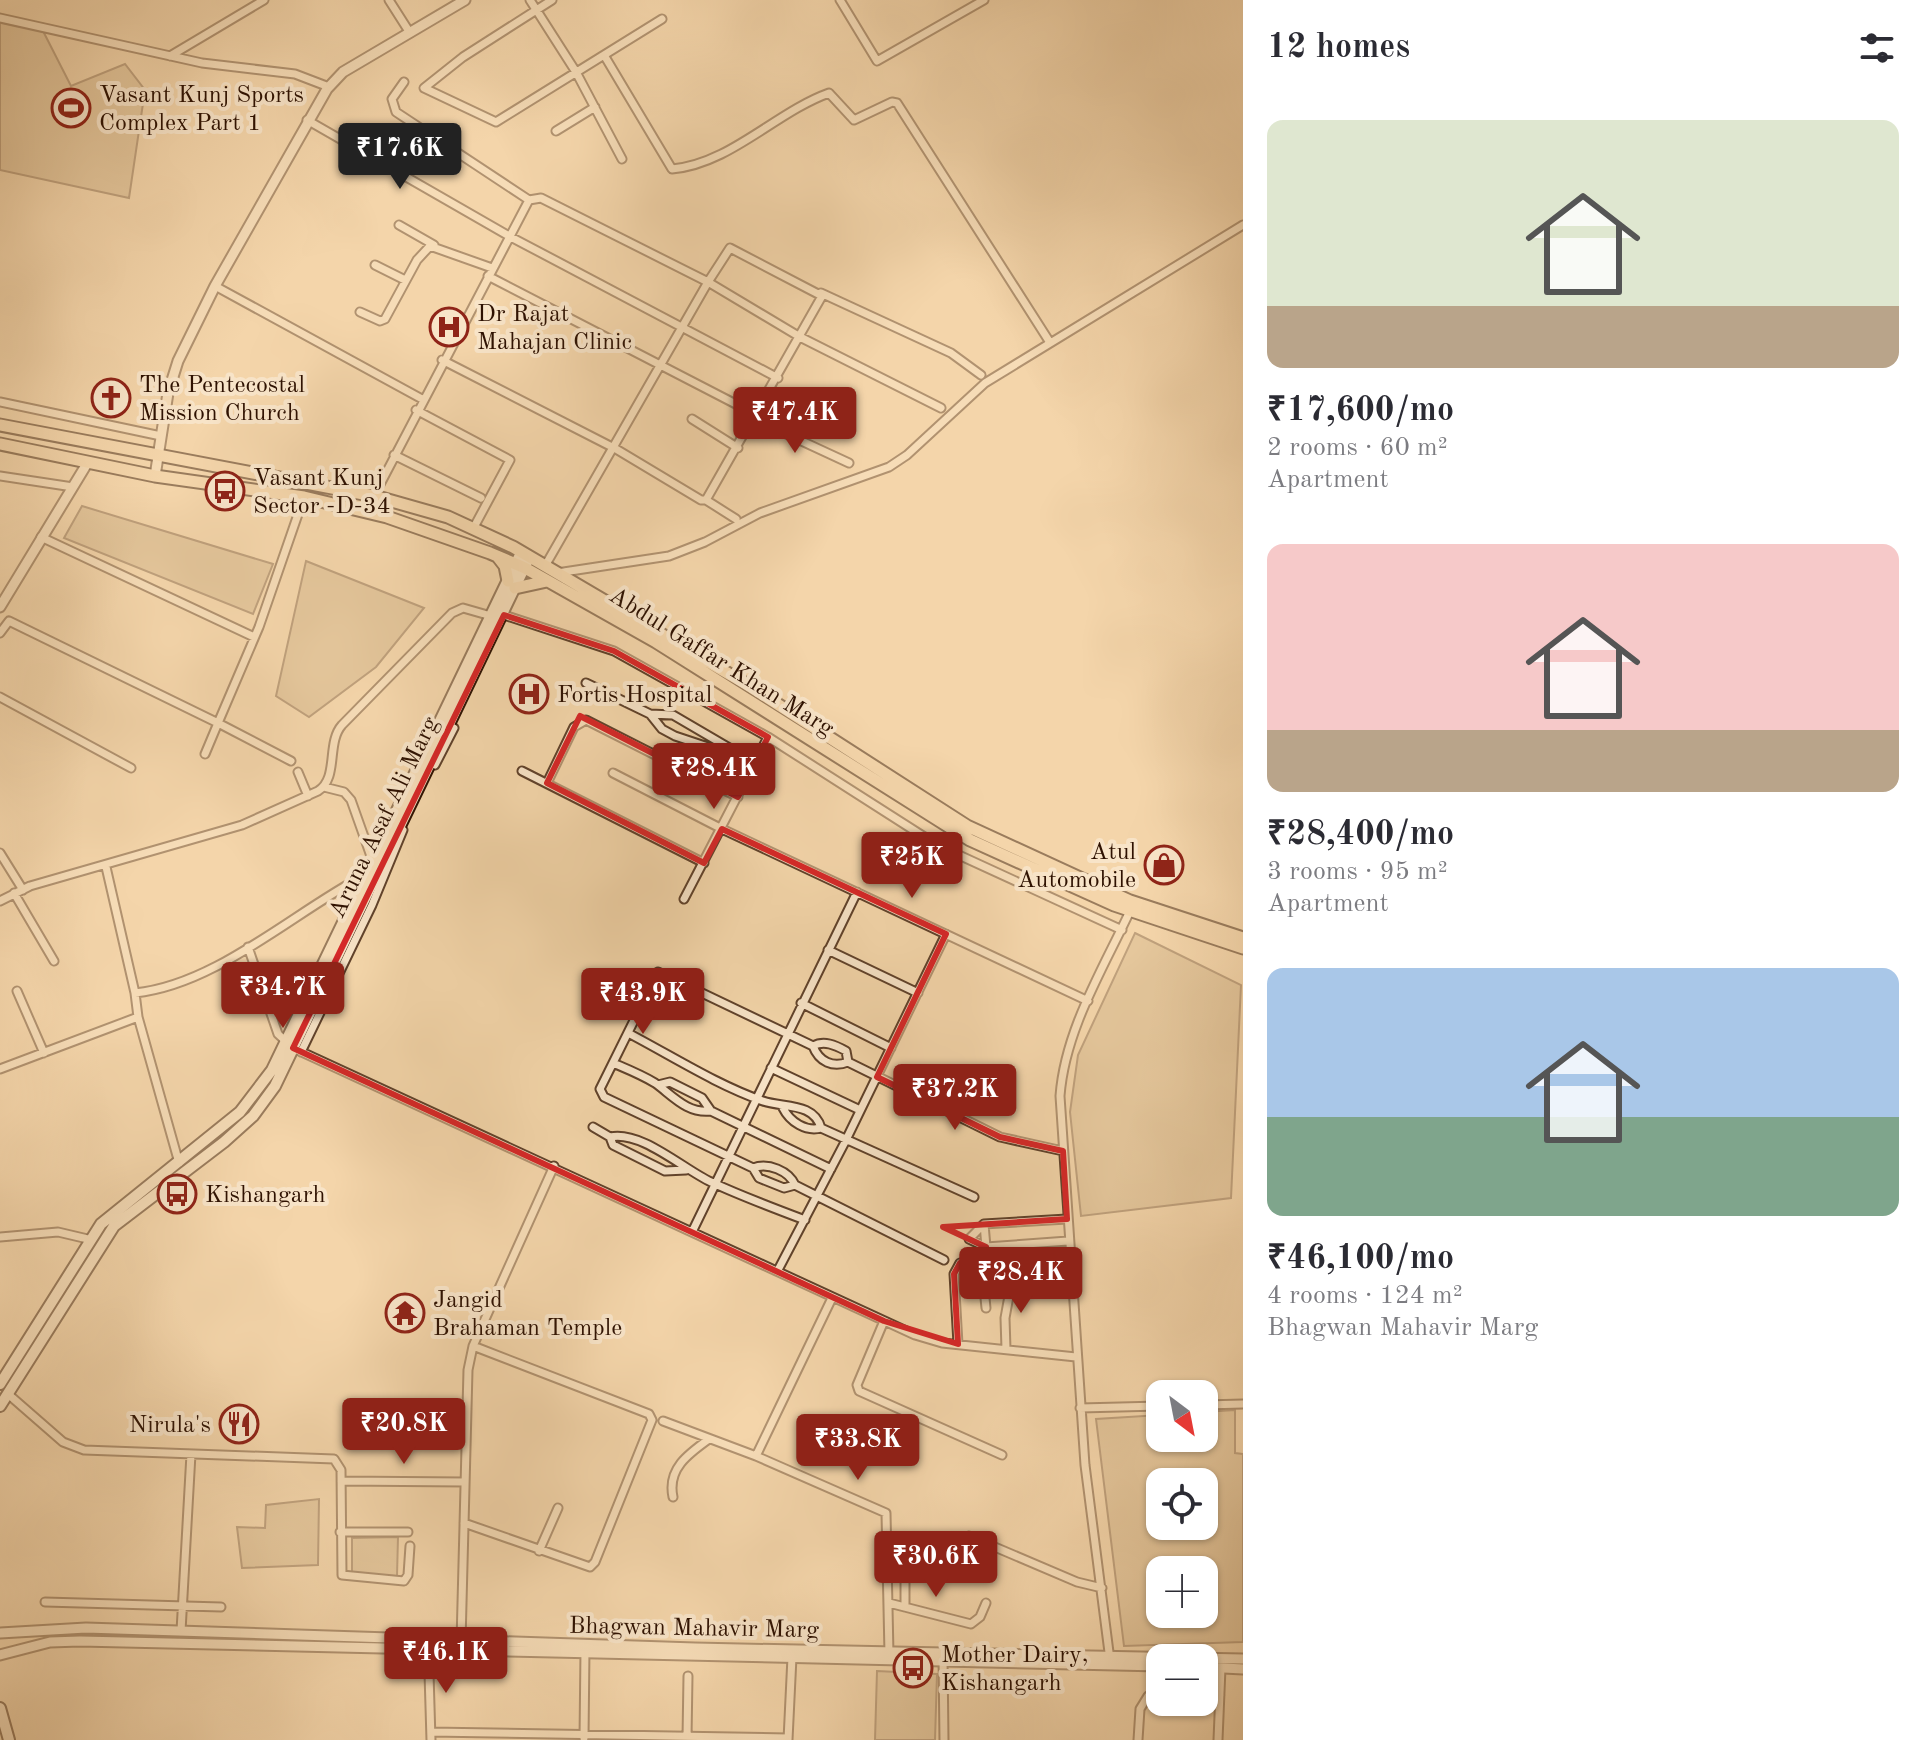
<!DOCTYPE html>
<html lang="en">
<head>
<meta charset="utf-8">
<style>
	:root { --surface:#fff; --page:#f2f2f3; --text:#2b2b33; --muted:#7c7c81; --accent:#8f2418 }
	body { margin:0; font-family:"Old Standard TT",serif; background:var(--page); color:var(--text); height:100vh; display:flex; flex-direction:column; font-size:30px; white-space:nowrap }
	* { box-sizing:border-box; margin:0 }
	p { font-size:26px; color:var(--muted) }
	.icon { flex:none; width:44px; height:44px; fill:none; stroke:currentColor; stroke-width:2; stroke-linecap:round; stroke-linejoin:round }
	.map { position:relative; flex:1; overflow:hidden }
	.drawer { display:flex; flex-direction:column; background:var(--surface); width:680px }
	.drawer>* { flex:none }
	.needle { width:52px; rotate:148deg }
	.controls { position:absolute; left:1146px; top:1380px; display:grid; gap:16px }
	.controls a { display:grid; place-items:center; width:72px; height:72px; border-radius:16px; background:var(--surface); box-shadow:0 2px 6px #0004; font-size:40px }
	.price { position:absolute; translate:-50% -68px; padding:0 18px; border-radius:8px; background:var(--accent); color:#fff; font-size:26px; line-height:52px; filter:drop-shadow(0 2px 4px #0008) }
	.price::after { content:''; position:absolute; left:50%; top:48px; width:24px; height:18px; margin-left:-12px; background:inherit; clip-path:polygon(0 0,100% 0,50% 100%) }
	.price.active { background:#222; color:#fff }
	ul { padding:0; list-style:none }
	li { display:grid; align-content:center; gap:16px; height:424px; padding:0 24px }
	li span { display:grid; place-items:center; height:248px; border-radius:16px; color:#555 }
	li>.icon { margin-inline-start:auto }
	span .icon { width:144px; height:144px; fill:#fffc; stroke-width:1 }
	li b { font-size:34px }
	h2 { display:flex; justify-content:space-between; align-items:center; height:96px; padding:0 24px; font-size:34px }
	main { display:flex; flex:1; min-height:0 }
	.map>svg:first-child { display:block }
</style>
</head>
<body>
<main>
<div class="map">
<svg width="1243" height="1740" viewBox="0 0 1243 1740">
	<rect width="100%" height="100%" fill="#f4d6aa"/>
	<filter id="stains"><feTurbulence type="fractalNoise" baseFrequency=".0025" numOctaves="4"/><feColorMatrix values="0 0 0 0 .2 0 0 0 0 .09 0 0 0 0 .02 0 0 0 .5 -.17"/></filter>
	<radialGradient id="worn" r=".72"><stop offset=".6" stop-color="#630" stop-opacity="0"/><stop offset="1" stop-color="#630" stop-opacity=".3"/></radialGradient>
	<!-- green -->
	<path fill="#d2b58d" stroke="#806347" stroke-width="2" fill-rule="evenodd" d="M 0,22 L 43,31 L 71,86 L 125,64 L 145,90 L 129,198 L 0,170 Z
		M 82,506 L 273,564 L 253,614 L 64,538 Z
		M 306,561 L 424,608 L 376,667 L 309,717 L 276,696 Z
		M 1135,933 L 1241,985 L 1231,1198 L 1081,1216 L 1070,1112 L 1078,1055 Z
		M 1235,1410 L 1235,1453 L 1243,1454 L 1243,1642 L 1124,1646 L 1096,1419 L 1160,1415 L 1160,1438 L 1204,1438 L 1204,1412 ZM 1160,1482 L 1204,1482 L 1204,1526 L 1160,1526 ZM 1204,1570 L 1204,1614 L 1160,1614 L 1160,1570 Z
		M 319,1499 L 318,1565 L 242,1568 L 237,1527 L 265,1528 L 266,1505 Z
		M 398,1537 L 397,1576 L 352,1575 L 352,1538 Z
		M 877,1671 L 937,1674 L 935,1740 L 875,1740 Z"/>
	<g fill="none" stroke-linecap="round" stroke-linejoin="round">
		<!-- minor casing -->
		<g stroke="#60422b" stroke-width="11">
			<path id="minor" d="M 389,0 L 410,33
				M 530,0 L 576,72 L 622,159
				M 552,0 L 463,57 L 424,88 L 496,122 L 662,19
				M 840,0 L 877,61 L 984,0
				M 0,18 L 202,63 L 295,74 L 329,87
				M 604,55 L 672,169 C 730,164 776,112 829,93 L 854,120 L 892,102 L 897,103 L 1049,341
				M 170,56 L 264,0
				M 404,82 L 392,99 L 396,112 L 529,200
				M 307,120 L 509,236 L 778,378
				M 556,131 L 595,107
				M 399,225 L 434,245
				M 375,265 L 405,280
				M 488,276 L 757,415
				M 215,286 L 422,399
				M 821,293 L 951,353 L 981,375
				M 360,312 L 380,321 L 385,319 L 417,260 L 430,246 L 492,268
				M 442,360 L 616,449 L 701,500 L 706,500 L 822,296 L 730,248 L 708,282 L 800,337 L 941,408
				M 0,402 L 161,436
				M 416,410 L 510,460 L 473,529
				M 692,419 L 738,448
				M 754,419 L 849,463
				M 394,455 L 481,498
				M 0,476 L 73,487
				M 374,496 L 529,200 L 541,198 L 708,282 L 545,566
				M 706,500 L 736,519
				M 41,537 L 254,637
				M 557,573 L 669,556 L 705,542 L 760,513 L 889,467 L 907,455 L 985,383 L 1243,225
				M 504,615 L 614,651 L 768,737 L 937,845 L 1122,930
				M 0,633 L 9,621 L 218,723 L 259,627 L 304,497
				M 586,683 L 650,714 L 662,729 L 675,736 L 708,747 L 720,746
				M 0,697 L 131,768
				M 650,714 L 673,715 L 755,763
				M 205,754 L 218,723 L 291,761
				M 435,765 L 454,728
				M 522,771 L 704,863
				M 298,772 L 308,796
				M 613,773 L 722,829 L 1088,1001
				M 547,783 L 574,727 L 586,720 L 738,797
				M 324,787 L 344,792 L 351,800 L 373,862
				M 0,853 L 23,890
				M 106,867 L 135,993 C 216,985 294,912 365,875
				M 14,893 L 54,961
				M 684,899 L 768,737
				M 0,901 L 30,886 L 242,825 L 318,791 C 339,778 326,743 342,725 L 452,613 L 463,608 L 491,616
				M 248,947 L 278,1034 L 293,1048 L 915,1335 L 942,1343 L 1076,1357
				M 828,950 L 918,993
				M 17,991 L 44,1053
				M 135,993 L 138,1017 L 179,1163
				M 801,1003 L 891,1048
				M 628,1033 C 672,1056 717,1085 763,1101 C 783,1108 814,1102 821,1128
				M 813,1046 C 819,1062 833,1068 848,1062 L 1000,1137 L 1063,1151
				M 301,1052 L 372,905 L 403,830
				M 613,1063 C 627,1069 642,1075 655,1083 C 672,1095 687,1114 711,1111 L 831,1169
				M 771,1068 L 860,1110
				M 0,1069 L 138,1017
				M 658,1085 L 670,1082 L 702,1098 L 711,1111
				M 783,1108 C 790,1122 806,1132 821,1128 L 974,1197
				M 593,1127 L 610,1137 L 613,1145 L 665,1171 L 686,1170
				M 610,1137 C 641,1130 683,1169 711,1182 C 741,1196 773,1208 805,1220
				M 753,1168 C 768,1162 789,1171 795,1185 L 944,1260
				M 795,1185 L 784,1188 L 759,1178 L 753,1168 L 604,1097 L 600,1089 L 658,972 L 813,1046 C 824,1040 835,1045 846,1051 L 848,1062
				M 1067,1219 L 984,1224 L 969,1239 L 986,1247 L 1068,1241
				M 984,1224 L 986,1247 L 981,1258 L 986,1308
				M 693,1230 L 857,892
				M 0,1237 L 58,1232 L 92,1240
				M 778,1270 L 845,1142 L 946,934
				M 884,1321 L 857,1385 L 859,1391 L 1002,1455
				M 958,1344 L 954,1274 L 960,1263 L 981,1258
				M 1006,1349 L 1005,1318 L 1011,1285 L 1041,1283
				M 8,1394 L 63,1442 L 84,1450 L 334,1459 L 341,1470 L 342,1575 L 404,1581 L 408,1575 L 410,1546
				M 1204,1405 L 1243,1404
				M 1080,1408 L 1160,1406
				M 663,1421 L 756,1456 L 886,1513 L 889,1654
				M 756,1456 L 832,1298
				M 341,1481 L 465,1482
				M 673,1497 C 667,1469 688,1454 709,1439
				M 464,1523 L 590,1567 L 595,1562 L 652,1420 L 649,1414 L 473,1346
				M 340,1532 L 408,1532
				M 539,1551 L 558,1508
				M 944,1565 L 956,1542 L 969,1536 L 1077,1582 L 1102,1588
				M 45,1602 L 221,1607
				M 889,1603 L 971,1624 L 980,1617 L 986,1603
				M 905,1607 L 905,1579
				M 181,1631 L 191,1454
				M 428,1639 L 431,1740
				M 461,1642 L 468,1370 L 473,1346 L 554,1166
				M 943,1658 L 944,1740
				M 1110,1660 L 1085,1465 L 1060,1096 C 1065,1030 1103,969 1130,911
				M 1204,1695 L 1220,1695
				M 431,1732 L 788,1738
				M 584,1738 L 585,1650
				M 687,1738 L 688,1676
				M 788,1740 L 792,1657
				M 1138,1740 L 1140,1709 L 1148,1696 L 1160,1695
				M 1218,1740 L 1221,1668"/>
		</g>
		<!-- tertiary casing -->
		<g stroke="#60422b" stroke-width="13">
			<path id="tertiary" d="M 155,476 L 168,393 L 178,361 L 215,286 L 327,89 L 343,72 L 465,0
				M 0,607 L 88,462
				M 0,1633 L 86,1628 L 695,1648 L 1243,1659
				M 0,1655 L 50,1642 L 80,1641 L 1160,1666
				M 1204,1667 L 1243,1669"/>
		</g>
		<!-- secondary casing -->
		<g stroke="#2e1101" stroke-width="14">
			<path id="secondary" d="M 0,1384 L 101,1224 L 240,1112 L 272,1070 L 519,557
				M 0,1406 L 114,1226 L 224,1142 L 253,1116 L 275,1086 L 527,562
				M 0,1708 L 9,1740"/>
		</g>
		<!-- primary casing -->
		<g stroke="#2e1101" stroke-width="15">
			<path id="primary" d="M 0,425 L 374,496 L 448,517 L 513,547 L 746,684 L 967,826 L 1130,901 L 1243,938
				M 0,444 L 155,476 L 304,497 L 387,517 L 490,553 L 525,568 L 656,642 L 970,840 L 1114,905 L 1243,948
				M 498,557 L 505,566 L 508,581
				M 515,588 L 547,581"/>
		</g>
		<!-- minor -->
		<use href="#minor" stroke="#f8e4c8" stroke-width="7"/>
		<!-- tertiary -->
		<use href="#tertiary" stroke="#f8e4c8" stroke-width="9"/>
		<!-- secondary -->
		<use href="#secondary" stroke="#f8e4c8" stroke-width="10"/>
		<!-- primary -->
		<use href="#primary" stroke="#f4d6aa" stroke-width="11"/>
	</g>
	<!-- marked area -->
	<path d="M0 0H1243V1740H0ZM 504,615 L 614,651 L 768,737 L 738,797 L 580,716 L 547,783 L 704,863 L 722,829 L 946,934 L 877,1077 L 1000,1137 L 1063,1151 L 1067,1219 L 943,1227 L 986,1247 L 981,1258 L 960,1263 L 954,1274 L 958,1344 L 884,1321 L 293,1048 Z" fill="#f4d6aa" fill-opacity=".55" fill-rule="evenodd"/>
	<path fill="none" stroke="#d62828" stroke-width="6" stroke-linejoin="round" d="M 504,615 L 614,651 L 768,737 L 738,797 L 580,716 L 547,783 L 704,863 L 722,829 L 946,934 L 877,1077 L 1000,1137 L 1063,1151 L 1067,1219 L 943,1227 L 986,1247 L 981,1258 L 960,1263 L 954,1274 L 958,1344 L 884,1321 L 293,1048 Z"/>
	<!-- icons -->
	<defs>
		<g id="stadium-ring" transform="scale(2)"><circle r="9.5" fill="#f8e4c8" stroke="#8f2418" stroke-width="1.5"/><path d="M0-5a6.5 5 0 1 0 0 10a6.5 5 0 1 0 0-10ZM-3.5-1.8h7v3.6h-7Z" fill="#8f2418"/></g>
		<g id="hospital-ring" transform="scale(2)"><circle r="9.5" fill="#f8e4c8" stroke="#8f2418" stroke-width="1.5"/><path d="M-5-5h3v3.5h4V-5h3V5h-3V1.5h-4V5h-3Z" fill="#8f2418"/></g>
		<g id="church-ring" transform="scale(2)"><circle r="9.5" fill="#f8e4c8" stroke="#8f2418" stroke-width="1.5"/><path d="M-1.2-6h2.4v3.5h3.3v2.4h-3.3V6h-2.4V-.1h-3.3v-2.4h3.3Z" fill="#8f2418"/></g>
		<g id="bus-ring" transform="scale(2)"><circle r="9.5" fill="#f8e4c8" stroke="#8f2418" stroke-width="1.5"/><path d="M-5-6H5V4H4V6H2V4H-2V6H-4V4H-5ZM-3.5-4V0h7V-4ZM-3.5 1.2v1.5H-2V1.2ZM2 1.2v1.5H3.5V1.2Z" fill="#8f2418"/></g>
		<g id="shop-ring" transform="scale(2)"><circle r="9.5" fill="#f8e4c8" stroke="#8f2418" stroke-width="1.5"/><path d="M-5-2.5h2.3a2.7 3.5 0 0 1 5.4 0H5L5.5 6h-11ZM-1.5-2.5h3a1.5 2.3 0 0 0-3 0Z" fill="#8f2418"/></g>
		<g id="temple-ring" transform="scale(2)"><circle r="9.5" fill="#f8e4c8" stroke="#8f2418" stroke-width="1.5"/><path d="M0-6L5-2H3V0L6.5 2.5H4V6H1.5V3h-3V6H-4V2.5H-6.5L-3 0V-2H-5Z" fill="#8f2418"/></g>
		<g id="restaurant-ring" transform="scale(2)"><circle r="9.5" fill="#f8e4c8" stroke="#8f2418" stroke-width="1.5"/><path d="M-5-6h1v4h1v-4h1v4h1v-4h1v5L-1.5 .5V6h-2V.5L-5-1ZM5-6V6H3V1.5H1.5Q1.5-4 5-6Z" fill="#8f2418"/></g>
	</defs>
	<g fill-rule="evenodd">
		<use href="#stadium-ring" x="71" y="108"/>
		<use href="#hospital-ring" x="449" y="327"/>
		<use href="#church-ring" x="111" y="398"/>
		<use href="#bus-ring" x="225" y="491"/>
		<use href="#hospital-ring" x="529" y="694"/>
		<use href="#shop-ring" x="1164" y="865"/>
		<use href="#bus-ring" x="177" y="1194"/>
		<use href="#temple-ring" x="405" y="1313"/>
		<use href="#restaurant-ring" x="239" y="1424"/>
		<use href="#bus-ring" x="913" y="1668"/>
	</g>
	<g text-anchor="middle" stroke-width="8" stroke-linejoin="round" paint-order="stroke">
		<!-- poi labels -->
		<g font-size="24" fill="#2e1101" stroke="#f8e4c8" text-anchor="start">
			<text x="99" y="102">Vasant Kunj Sports<tspan x="99" dy="28">Complex Part 1</tspan></text>
			<text x="477" y="321">Dr Rajat<tspan x="477" dy="28">Mahajan Clinic</tspan></text>
			<text x="139" y="392">The Pentecostal<tspan x="139" dy="28">Mission Church</tspan></text>
			<text x="253" y="485">Vasant Kunj<tspan x="253" dy="28">Sector -D-34</tspan></text>
			<text x="557" y="702">Fortis Hospital</text>
			<text x="1136" y="859" text-anchor="end">Atul<tspan x="1136" dy="28">Automobile</tspan></text>
			<text x="205" y="1202">Kishangarh</text>
			<text x="433" y="1307">Jangid<tspan x="433" dy="28">Brahaman Temple</tspan></text>
			<text x="211" y="1432" text-anchor="end">Nirula's</text>
			<text x="941" y="1662">Mother Dairy,<tspan x="941" dy="28">Kishangarh</tspan></text>
		</g>
		<!-- street labels -->
		<g font-size="24" fill="#2e1101" stroke="#f8e4c8">
			<text transform="translate(722 661) rotate(32)" y="8">Abdul Gaffar Khan Marg</text>
			<text transform="translate(383 817) rotate(-64)" y="8">Aruna Asaf Ali Marg</text>
			<text transform="translate(694 1627) rotate(1)" y="8">Bhagwan Mahavir Marg</text>
		</g>
	</g>
	<rect width="100%" height="100%" filter="url(#stains)"/>
	<rect width="100%" height="100%" fill="url(#worn)"/>
</svg>
<div class="controls">
<a><svg class="needle" viewBox="-14 -14 28 28"><path d="M0-13l5 13h-10z" fill="#e53935"/><path d="M0 13l5-13h-10z" fill="#7c7c81"/></svg></a>
<a><svg class="icon" aria-label="locate" viewBox="0 0 24 24"><circle cx="12" cy="12" r="6"/><path d="M12 2v4M12 18v4M2 12h4M18 12h4"/></svg></a>
<a>+</a>
<a>−</a>
</div>
<b class="price active" style="left:400px;top:191px">₹17.6K</b>
<b class="price" style="left:795px;top:455px">₹47.4K</b>
<b class="price" style="left:714px;top:811px">₹28.4K</b>
<b class="price" style="left:912px;top:900px">₹25K</b>
<b class="price" style="left:283px;top:1030px">₹34.7K</b>
<b class="price" style="left:643px;top:1036px">₹43.9K</b>
<b class="price" style="left:955px;top:1132px">₹37.2K</b>
<b class="price" style="left:1021px;top:1315px">₹28.4K</b>
<b class="price" style="left:404px;top:1466px">₹20.8K</b>
<b class="price" style="left:858px;top:1482px">₹33.8K</b>
<b class="price" style="left:936px;top:1599px">₹30.6K</b>
<b class="price" style="left:446px;top:1695px">₹46.1K</b>
</div>
<section class="drawer">
<h2>12 homes<svg class="icon" aria-label="filters" viewBox="0 0 24 24"><path d="M4 7h16M4 17h16"/><circle cx="9" cy="7" r="2"/><circle cx="15" cy="17" r="2"/></svg></h2>
<ul>
<li><span style="background:linear-gradient(#dfe7d0 75%,#b9a48a 0)"><svg class="icon" aria-label="home" viewBox="0 0 24 24"><path d="M3 11l9-7 9 7M6 9v11h12V9"/></svg></span><div><b>₹17,600/mo</b><p>2 rooms · 60 m²</p><p>Apartment</p></div></li>
<li><span style="background:linear-gradient(#f6c9c9 75%,#b9a48a 0)"><svg class="icon" aria-label="home" viewBox="0 0 24 24"><path d="M3 11l9-7 9 7M6 9v11h12V9"/></svg></span><div><b>₹28,400/mo</b><p>3 rooms · 95 m²</p><p>Apartment</p></div></li>
<li><span style="background:linear-gradient(#a9c7e8 60%,#7fa58c 0)"><svg class="icon" aria-label="home" viewBox="0 0 24 24"><path d="M3 11l9-7 9 7M6 9v11h12V9"/></svg></span><div><b>₹46,100/mo</b><p>4 rooms · 124 m²</p><p>Bhagwan Mahavir Marg</p></div></li>
</ul>
</section>
</main>
</body>
</html>
